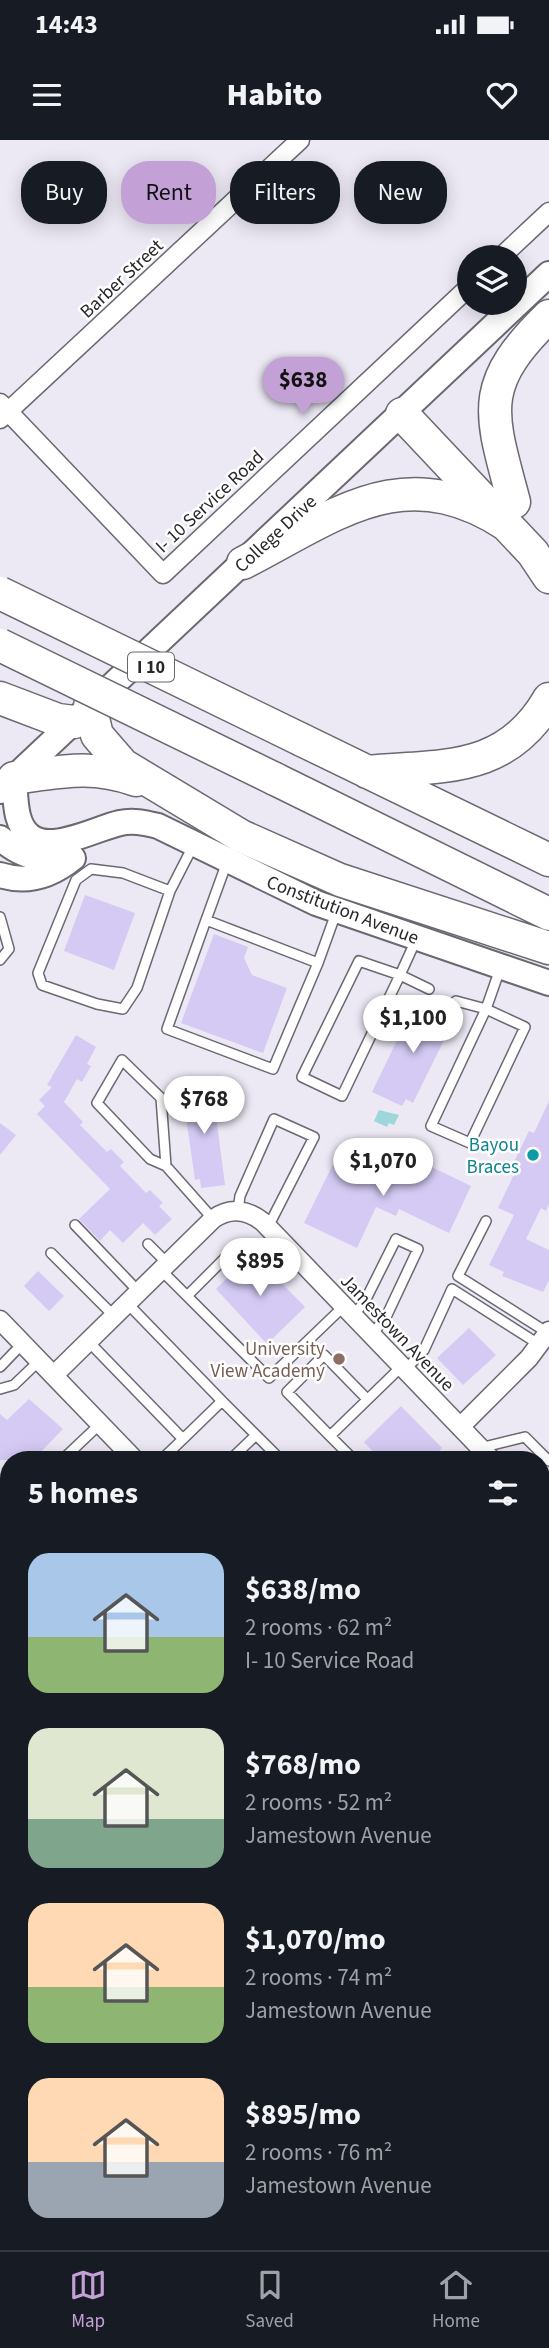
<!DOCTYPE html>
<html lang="en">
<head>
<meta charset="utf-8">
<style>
	:root { --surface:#171b24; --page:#20242c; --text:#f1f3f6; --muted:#9ea1a6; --line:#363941; --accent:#c3a0d5 }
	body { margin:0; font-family:"Source Sans 3",sans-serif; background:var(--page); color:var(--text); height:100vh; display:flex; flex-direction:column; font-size:26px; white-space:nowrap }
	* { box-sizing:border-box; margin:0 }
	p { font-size:23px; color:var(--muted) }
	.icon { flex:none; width:38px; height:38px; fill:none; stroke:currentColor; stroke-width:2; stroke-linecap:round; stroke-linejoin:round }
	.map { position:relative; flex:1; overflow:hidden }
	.sheet { position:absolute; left:0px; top:1311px; width:550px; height:800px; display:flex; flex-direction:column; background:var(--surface); border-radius:28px 28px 0 0; box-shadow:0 4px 18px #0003 }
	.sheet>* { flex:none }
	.guide { position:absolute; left:21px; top:21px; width:508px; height:63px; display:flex; gap:14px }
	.tools { position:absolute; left:457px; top:105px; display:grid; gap:14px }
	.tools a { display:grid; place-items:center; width:70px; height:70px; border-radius:50%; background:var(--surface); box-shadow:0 4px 18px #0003; font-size:35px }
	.price { position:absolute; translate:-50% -60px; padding:0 16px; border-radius:24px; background:#fff; color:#222; font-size:23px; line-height:46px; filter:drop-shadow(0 2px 4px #0008) }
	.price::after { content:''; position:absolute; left:50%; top:42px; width:21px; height:16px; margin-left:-10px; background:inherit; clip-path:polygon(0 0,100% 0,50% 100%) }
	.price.current { background:var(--accent); color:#111 }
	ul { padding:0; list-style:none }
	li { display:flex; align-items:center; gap:21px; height:175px; padding:0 28px }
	li span { display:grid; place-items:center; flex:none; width:196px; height:140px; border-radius:21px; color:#555 }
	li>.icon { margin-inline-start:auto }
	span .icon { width:84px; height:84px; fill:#fffc; stroke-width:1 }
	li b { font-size:30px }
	h2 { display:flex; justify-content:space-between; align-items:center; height:84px; padding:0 28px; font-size:30px }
	.pill { padding:0 24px; border-radius:28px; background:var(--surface); box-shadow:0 4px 18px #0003; font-size:24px; line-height:63px }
	.pill.current { background:var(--accent); color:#111 }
	.status { display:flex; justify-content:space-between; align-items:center; height:49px; padding:0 35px; background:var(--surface); direction:ltr }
	.status svg { height:19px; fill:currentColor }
	header { display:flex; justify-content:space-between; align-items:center; height:91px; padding:0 28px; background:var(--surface); font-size:32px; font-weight:800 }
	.dock { display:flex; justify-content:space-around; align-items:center; height:98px; border-top:2px solid var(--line); background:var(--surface); font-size:19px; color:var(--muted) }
	.dock a { display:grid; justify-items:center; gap:4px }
	.dock .current { color:var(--accent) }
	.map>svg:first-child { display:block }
</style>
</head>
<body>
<div class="status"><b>14:43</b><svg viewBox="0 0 49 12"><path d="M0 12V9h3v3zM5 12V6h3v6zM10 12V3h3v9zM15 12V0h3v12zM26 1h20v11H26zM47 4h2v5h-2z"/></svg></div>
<header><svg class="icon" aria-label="menu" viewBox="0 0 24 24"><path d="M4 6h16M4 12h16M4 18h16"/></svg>Habito<svg class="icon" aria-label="heart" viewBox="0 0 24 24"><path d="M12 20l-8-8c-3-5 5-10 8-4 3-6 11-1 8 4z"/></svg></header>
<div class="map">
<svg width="549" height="2110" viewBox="0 0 549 2110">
	<rect width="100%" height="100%" fill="#ece9f5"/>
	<!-- water -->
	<path fill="#9ed7da" d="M 379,970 L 399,975 L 394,985 L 389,983 L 387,987 L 374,981 Z"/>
	<!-- building -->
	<path fill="#d4caf4" d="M 85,755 L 135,773 L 114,830 L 64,811 Z
		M 214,794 L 248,807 L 244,818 L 252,835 L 287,848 L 263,913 L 181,883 Z
		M 416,861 L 446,876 L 443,882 L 451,886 L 413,963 L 406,959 L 402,966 L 372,952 Z
		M 76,895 L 96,907 L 87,924 L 91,926 L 82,942 L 77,939 L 64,962 L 83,982 L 80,985 L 107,1012 L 111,1009 L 124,1022 L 120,1026 L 146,1053 L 150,1050 L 163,1063 L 159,1066 L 172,1079 L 155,1095 L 143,1083 L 123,1103 L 110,1090 L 100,1101 L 79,1079 L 110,1049 L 37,974 L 45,966 L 39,960 L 52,947 L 47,945 Z
		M 212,945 L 225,1045 L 201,1048 L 200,1039 L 195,1040 L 182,949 Z
		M 549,961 L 549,1064 L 546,1071 L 541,1068 L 526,1099 L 549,1110 L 549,1140 L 543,1152 L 502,1136 L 504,1132 L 489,1125 L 514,1075 L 498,1068 L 516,1030 L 511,1028 L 529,991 L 534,993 Z
		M 0,983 L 16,995 L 0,1015 Z
		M 349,1011 L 368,1020 L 365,1026 L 403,1045 L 415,1019 L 471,1046 L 449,1093 L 399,1069 L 396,1076 L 376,1067 L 357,1108 L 304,1083 L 338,1014 L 346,1018 Z
		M 252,1113 L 305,1167 L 267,1204 L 216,1149 Z
		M 38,1131 L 64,1156 L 49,1171 L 24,1146 Z
		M 469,1188 L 496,1215 L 463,1245 L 437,1218 Z
		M 29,1259 L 63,1289 L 33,1320 L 0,1320 L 0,1274 L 7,1280 Z
		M 401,1266 L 442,1308 L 430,1320 L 381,1320 L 364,1302 Z"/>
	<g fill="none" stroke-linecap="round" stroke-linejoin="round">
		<!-- lane casing -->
		<g stroke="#6b6872" stroke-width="12">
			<path id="lane" d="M 227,722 L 206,780 L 318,823 L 336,773
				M 170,751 L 123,733 L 91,729 L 76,740 L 38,833 L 42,845 L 97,864 L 123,869 L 137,848 L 170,751 L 193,706
				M 0,777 L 9,809 L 0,820
				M 206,780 L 167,889 L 273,929 L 318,823
				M 416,800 L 400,835 L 359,821 L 302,937 L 342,956 L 400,835 L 429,849
				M 456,861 L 486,869 L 525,887 L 470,1003 L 431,986 L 486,869 L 500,829
				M 166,1026 L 161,958 L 122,920 L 97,963 L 150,1019 L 166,1026 L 213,1079
				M 238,1070 L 240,1056 L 274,979 L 314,997 L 268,1087
				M 486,1081 L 458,1136 L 548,1193
				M 75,1085 L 139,1152
				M 148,1104 L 168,1124
				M 51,1113 L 114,1176
				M 161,1130 L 269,1238 L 344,1166
				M 187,1156 L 227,1116
				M 353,1175 L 364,1163 L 396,1099 L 418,1109 L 387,1175 L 372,1195
				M 88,1201 L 183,1299 L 222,1261 L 127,1163
				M 0,1227 L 23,1203
				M 405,1230 L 424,1210 L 452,1149 L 540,1205
				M 0,1249 L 14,1245 L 40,1220
				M 222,1261 L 280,1319
				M 330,1296 L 287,1252 L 324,1215 L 367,1259
				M 62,1320 L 100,1284
				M 161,1320 L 183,1299
				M 230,1320 L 256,1295
				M 354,1320 L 330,1296 L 402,1226
				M 469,1320 L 480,1308 L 525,1297 L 549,1321
				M 0,1378 L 9,1370
				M 541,1416 L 549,1407
				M 0,1498 L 9,1490
				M 0,1552 L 9,1544
				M 0,1721 L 9,1713
				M 0,1808 L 9,1817
				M 0,1851 L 9,1842
				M 541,1938 L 549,1946
				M 0,2020 L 9,2012
				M 0,2067 L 9,2062
				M 541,2072 L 549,2064
				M 541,2100 L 549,2092
				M 103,2102 L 108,2110
				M 125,2102 L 129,2110
				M 380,2102 L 389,2110
				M 440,2102 L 448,2110
				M 489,2110 L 498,2102
				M 532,2110 L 539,2102"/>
		</g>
		<!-- street casing -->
		<g stroke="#6b6872" stroke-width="21">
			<path id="street" d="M 501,117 L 549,72
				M 0,263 L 163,434 L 469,147
				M 0,279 L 300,0
				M 0,1180 L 135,1320
				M 54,1235 L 213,1079 C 230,1067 247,1069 263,1082 L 492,1320
				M 460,1287 L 529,1218 L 549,1191
				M 541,1370 L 549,1379
				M 541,1747 L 549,1755
				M 0,1794 L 9,1786
				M 541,1875 L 549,1867
				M 299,2110 L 307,2102"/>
		</g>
		<!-- secondary casing -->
		<g stroke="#6b6872" stroke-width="28">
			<path id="secondary" d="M 14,638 C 15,651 15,664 18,676 C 31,726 89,690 120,683 C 133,680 145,683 158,686 L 316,763 L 549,843
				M 0,651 L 549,134
				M 0,698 C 20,716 40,722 66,714
				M 0,735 C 28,744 51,736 73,718"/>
		</g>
		<!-- highway casing -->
		<g stroke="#6b6872" stroke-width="35">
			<path id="highway" d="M 402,274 L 533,413 L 549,437
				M 514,362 C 490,272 477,246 549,176
				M 243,423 C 338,374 404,318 507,385
				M 0,558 L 58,580 L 74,582
				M 90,566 L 97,595 L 123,625 L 241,696 L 340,740 L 549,808
				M 302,600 L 549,720
				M 367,632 C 442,625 506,634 549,559
				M 14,638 C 60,632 91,624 136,640
				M 275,639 L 549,774"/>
		</g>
		<!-- lane -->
		<use href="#lane" stroke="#fff" stroke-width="9"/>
		<!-- street -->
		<use href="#street" stroke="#fff" stroke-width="18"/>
		<!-- secondary -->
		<use href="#secondary" stroke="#fff" stroke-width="24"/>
		<!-- highway -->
		<use href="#highway" stroke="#fff" stroke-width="32"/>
		<!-- highway-bridge casing -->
		<g stroke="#6b6872" stroke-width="35" stroke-linecap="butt">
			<path id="highway-bridge" d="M 0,453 L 302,600
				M 0,505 L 275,639"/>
		</g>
		<!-- highway-bridge -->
		<use href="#highway-bridge" stroke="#fff" stroke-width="32"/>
	</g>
	<!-- markers -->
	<circle fill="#0f9aa8" stroke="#fff" stroke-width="2.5" cx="533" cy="1015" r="7"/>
	<circle fill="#8d6e63" stroke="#fff" stroke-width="2.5" cx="339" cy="1219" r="7"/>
	<g text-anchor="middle" stroke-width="5" stroke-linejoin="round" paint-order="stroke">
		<!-- shield labels -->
		<rect fill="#fff" stroke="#68676a" stroke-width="2" x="128" y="512.5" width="46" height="29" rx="5"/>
		<g font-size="18" font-weight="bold" fill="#27262a">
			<text x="151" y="533">I 10</text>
		</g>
		<!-- street labels -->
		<g font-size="19" fill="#27262a" stroke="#fff">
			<text transform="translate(121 138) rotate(-43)" y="7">Barber Street</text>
			<text transform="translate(209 361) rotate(-43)" y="7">I- 10 Service Road</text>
			<text transform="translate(275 393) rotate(-43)" y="7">College Drive</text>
			<text transform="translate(343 769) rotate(21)" y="7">Constitution Avenue</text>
			<text transform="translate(398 1192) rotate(46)" y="7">Jamestown Avenue</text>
		</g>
		<!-- culture labels -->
		<g font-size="19" fill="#0d838f" stroke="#fff" text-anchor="end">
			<text x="519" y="1011">Bayou<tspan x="519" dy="22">Braces</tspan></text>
		</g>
		<!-- education labels -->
		<g font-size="19" fill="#785e54" stroke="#fff" text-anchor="end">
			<text x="325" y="1215">University<tspan x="325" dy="22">View Academy</tspan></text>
		</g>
	</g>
</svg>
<div class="tools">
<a><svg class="icon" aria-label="layers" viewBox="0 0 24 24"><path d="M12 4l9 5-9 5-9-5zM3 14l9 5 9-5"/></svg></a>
</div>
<b class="price current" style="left:303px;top:277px">$638</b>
<b class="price" style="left:413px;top:915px">$1,100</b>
<b class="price" style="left:204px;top:996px">$768</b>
<b class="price" style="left:383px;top:1058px">$1,070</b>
<b class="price" style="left:260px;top:1158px">$895</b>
<div class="guide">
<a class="pill">Buy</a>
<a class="pill current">Rent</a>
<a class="pill">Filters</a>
<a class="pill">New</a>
</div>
<section class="sheet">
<h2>5 homes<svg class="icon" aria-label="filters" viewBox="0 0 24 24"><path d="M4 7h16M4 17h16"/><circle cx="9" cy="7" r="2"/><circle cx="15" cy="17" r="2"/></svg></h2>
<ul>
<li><span style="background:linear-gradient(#a9c7e8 60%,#8fb573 0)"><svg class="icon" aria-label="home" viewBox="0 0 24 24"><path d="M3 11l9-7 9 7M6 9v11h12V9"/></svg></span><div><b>$638/mo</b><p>2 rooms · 62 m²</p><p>I- 10 Service Road</p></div></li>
<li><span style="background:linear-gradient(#dfe7d0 65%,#7fa58c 0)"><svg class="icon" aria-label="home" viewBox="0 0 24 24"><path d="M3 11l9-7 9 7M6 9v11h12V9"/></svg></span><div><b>$768/mo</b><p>2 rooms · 52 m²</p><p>Jamestown Avenue</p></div></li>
<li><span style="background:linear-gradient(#ffd9b3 60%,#8fb573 0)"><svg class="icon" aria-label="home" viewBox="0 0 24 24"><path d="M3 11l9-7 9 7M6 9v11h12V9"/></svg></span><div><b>$1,070/mo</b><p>2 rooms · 74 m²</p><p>Jamestown Avenue</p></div></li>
<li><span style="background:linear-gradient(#ffd9b3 60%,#9aa5b1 0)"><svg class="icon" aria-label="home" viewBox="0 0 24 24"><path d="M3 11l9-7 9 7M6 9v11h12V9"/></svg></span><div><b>$895/mo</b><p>2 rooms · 76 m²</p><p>Jamestown Avenue</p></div></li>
</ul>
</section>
</div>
<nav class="dock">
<a class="current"><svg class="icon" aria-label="map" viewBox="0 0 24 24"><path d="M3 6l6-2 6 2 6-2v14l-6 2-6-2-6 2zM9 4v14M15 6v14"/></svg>Map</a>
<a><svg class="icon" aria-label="saved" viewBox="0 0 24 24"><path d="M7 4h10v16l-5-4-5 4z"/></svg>Saved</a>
<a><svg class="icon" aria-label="home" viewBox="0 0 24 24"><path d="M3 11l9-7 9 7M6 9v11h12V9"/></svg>Home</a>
</nav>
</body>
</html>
